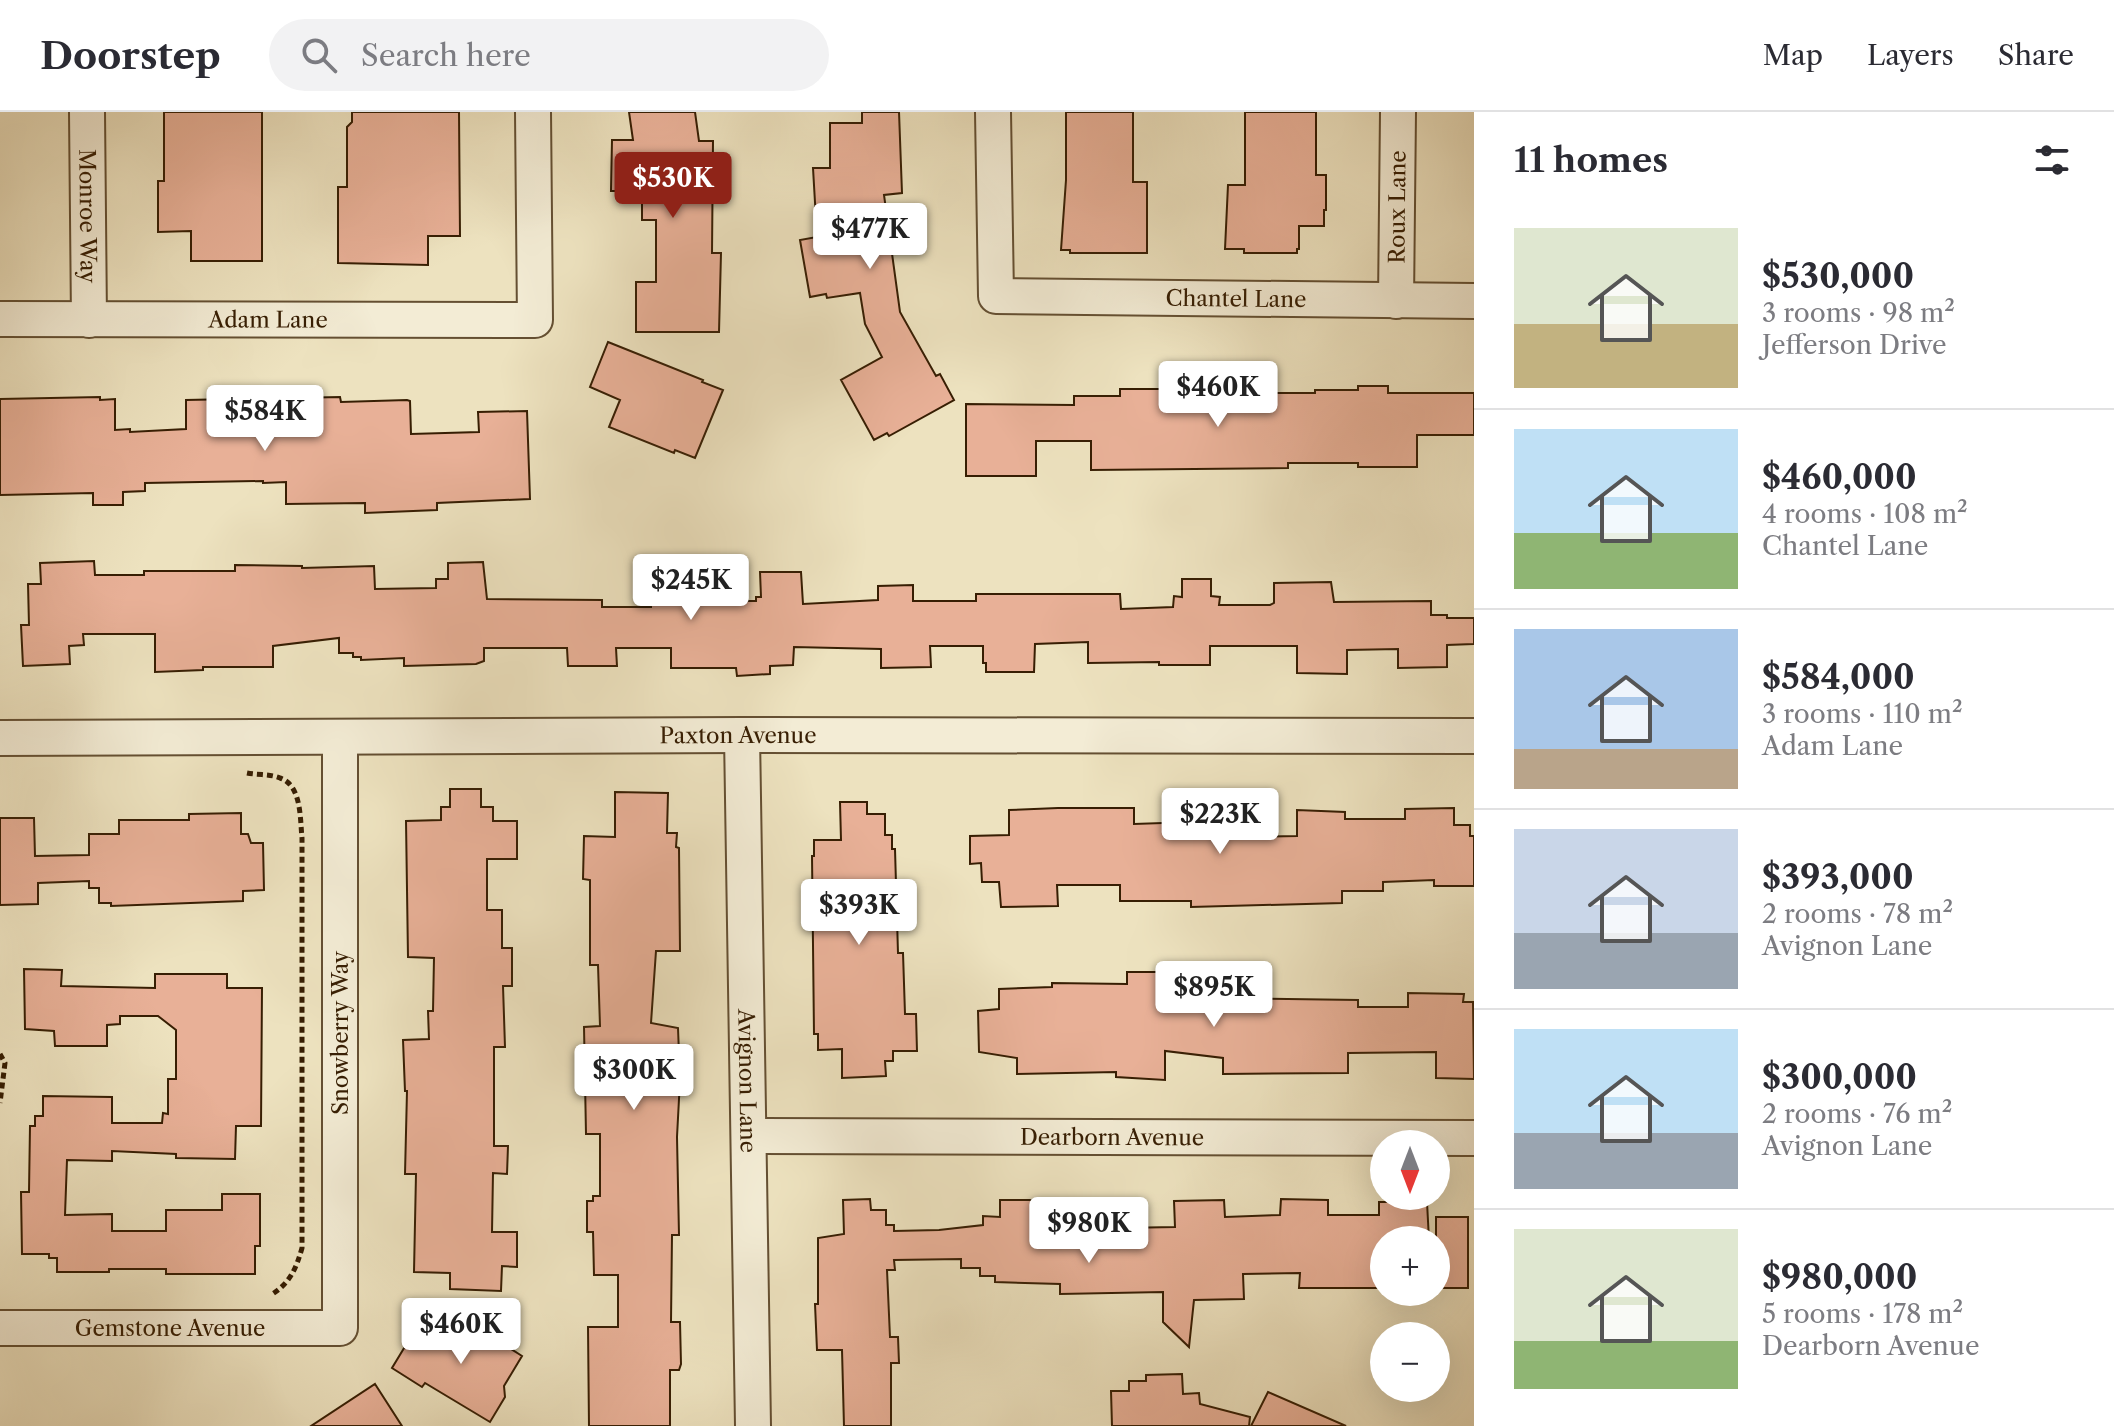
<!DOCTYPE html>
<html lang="en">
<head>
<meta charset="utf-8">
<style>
	:root { --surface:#fff; --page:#f2f2f3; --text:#2b2b33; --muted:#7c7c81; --line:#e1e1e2; --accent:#8f2418 }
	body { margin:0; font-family:"Libre Caslon Text",serif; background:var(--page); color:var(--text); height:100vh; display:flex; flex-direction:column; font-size:30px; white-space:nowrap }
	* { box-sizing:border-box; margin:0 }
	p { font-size:26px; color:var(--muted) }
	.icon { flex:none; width:44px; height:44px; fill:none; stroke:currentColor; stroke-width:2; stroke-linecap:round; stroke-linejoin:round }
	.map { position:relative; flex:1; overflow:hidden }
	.side { display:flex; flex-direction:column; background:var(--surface); width:640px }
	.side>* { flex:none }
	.needle { width:52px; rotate:180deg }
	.buttons { position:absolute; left:1370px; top:1018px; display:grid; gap:16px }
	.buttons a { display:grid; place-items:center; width:80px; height:80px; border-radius:50%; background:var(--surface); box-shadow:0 8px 32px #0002; font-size:40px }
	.price { position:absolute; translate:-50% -68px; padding:0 18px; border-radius:8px; background:#fff; color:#222; font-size:26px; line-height:52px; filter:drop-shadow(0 2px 4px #0008) }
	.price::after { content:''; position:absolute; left:50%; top:48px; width:24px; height:18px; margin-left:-12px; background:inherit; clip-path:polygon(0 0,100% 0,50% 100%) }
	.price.current { background:var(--accent); color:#fff }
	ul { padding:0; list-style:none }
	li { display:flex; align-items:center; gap:24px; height:200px; padding:0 40px }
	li+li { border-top:2px solid var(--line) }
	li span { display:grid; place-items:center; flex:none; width:224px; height:160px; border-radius:0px; color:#555 }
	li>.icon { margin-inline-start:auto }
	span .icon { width:96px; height:96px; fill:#fffc; stroke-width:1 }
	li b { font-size:34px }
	h2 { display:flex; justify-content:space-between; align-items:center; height:96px; padding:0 40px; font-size:34px }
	header { display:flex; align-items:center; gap:48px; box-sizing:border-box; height:112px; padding:0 40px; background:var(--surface); border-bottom:2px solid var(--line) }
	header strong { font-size:38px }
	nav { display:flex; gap:44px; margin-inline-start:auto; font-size:28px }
	.search { width:560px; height:72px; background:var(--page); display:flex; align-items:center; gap:20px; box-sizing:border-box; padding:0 28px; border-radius:44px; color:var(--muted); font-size:30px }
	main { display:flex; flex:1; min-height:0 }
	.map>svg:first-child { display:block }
</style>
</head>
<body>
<header>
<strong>Doorstep</strong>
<div class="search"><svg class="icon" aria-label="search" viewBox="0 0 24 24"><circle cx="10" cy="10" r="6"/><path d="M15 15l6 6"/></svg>Search here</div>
<nav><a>Map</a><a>Layers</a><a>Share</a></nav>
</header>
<main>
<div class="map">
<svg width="1474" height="1314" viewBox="0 0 1474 1314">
	<rect width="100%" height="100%" fill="#ede2bf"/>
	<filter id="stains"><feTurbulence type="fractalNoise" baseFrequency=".0025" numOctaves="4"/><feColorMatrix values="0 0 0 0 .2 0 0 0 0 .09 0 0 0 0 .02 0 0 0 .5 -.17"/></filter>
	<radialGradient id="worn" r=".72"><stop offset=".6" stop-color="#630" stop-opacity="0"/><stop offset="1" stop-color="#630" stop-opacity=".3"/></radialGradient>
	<!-- building -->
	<path fill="#e8b097" stroke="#371e03" stroke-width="2" d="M 164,0 L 262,0 L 262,149 L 191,149 L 191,119 L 158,120 L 158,69 L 164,69 Z
		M 352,0 L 459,0 L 460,124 L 428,124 L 428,153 L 338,151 L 338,75 L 347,75 L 347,15 L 352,10 Z
		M 629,0 L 695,0 L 699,29 L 713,29 L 712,141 L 721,141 L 719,220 L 636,220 L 636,170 L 656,170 L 656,108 L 642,108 L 642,79 L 611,79 L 612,28 L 633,28 Z
		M 862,0 L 899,0 L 902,81 L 884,83 L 900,200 L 936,264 L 940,262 L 954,288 L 889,324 L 887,321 L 874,328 L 841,268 L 882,245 L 865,212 L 860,181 L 827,186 L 826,182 L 810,185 L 800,128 L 817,125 L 813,56 L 830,56 L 830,11 L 862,11 Z
		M 1066,0 L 1133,0 L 1133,70 L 1147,70 L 1147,141 L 1070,141 L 1070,138 L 1061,138 L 1066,68 Z
		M 1245,0 L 1316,0 L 1316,63 L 1326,63 L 1326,98 L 1324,98 L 1324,114 L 1299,114 L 1299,137 L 1297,137 L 1297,141 L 1244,141 L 1244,137 L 1225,137 L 1228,73 L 1245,73 Z
		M 608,230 L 703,268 L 702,270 L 723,278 L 695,346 L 675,338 L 674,341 L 609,315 L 620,288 L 590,275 Z
		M 1202,272 L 1237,272 L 1237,281 L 1315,281 L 1315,278 L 1358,278 L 1358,274 L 1388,274 L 1388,281 L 1474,281 L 1474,323 L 1417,323 L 1417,355 L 1358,355 L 1358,351 L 1288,351 L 1288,356 L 1091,358 L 1091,329 L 1036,329 L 1036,364 L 966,364 L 966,292 L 1074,293 L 1074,284 L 1120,284 L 1120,277 L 1186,277 L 1186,275 L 1202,275 Z
		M 100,285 L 100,288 L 115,287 L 115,318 L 130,317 L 130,320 L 186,317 L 186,288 L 234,287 L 234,308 L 292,307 L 292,286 L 340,285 L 341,290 L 407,288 L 410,289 L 411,322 L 479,320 L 478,300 L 527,299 L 530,387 L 437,391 L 437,398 L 365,401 L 365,391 L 286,392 L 286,370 L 263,371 L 263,369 L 145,371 L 145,379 L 123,380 L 123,393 L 93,393 L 93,381 L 0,383 L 0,287 Z
		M 94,449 L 95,463 L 144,463 L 144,459 L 235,459 L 235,453 L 302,454 L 302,456 L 374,454 L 375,477 L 436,476 L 436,467 L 448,467 L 448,451 L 483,450 L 487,487 L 602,488 L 602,495 L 651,495 L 651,489 L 756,489 L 756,485 L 761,485 L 760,460 L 801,460 L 803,492 L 878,488 L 878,474 L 913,473 L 913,489 L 976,489 L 976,482 L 1120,482 L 1121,497 L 1173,495 L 1174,484 L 1182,485 L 1182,467 L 1211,467 L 1211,484 L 1220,485 L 1219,493 L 1270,493 L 1274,491 L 1274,471 L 1331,470 L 1334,490 L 1431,489 L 1431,503 L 1447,503 L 1447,506 L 1474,506 L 1474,532 L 1447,533 L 1447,555 L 1398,556 L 1398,537 L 1347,538 L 1347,562 L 1297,561 L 1297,534 L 1210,534 L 1210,553 L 1159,553 L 1159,550 L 1088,551 L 1088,530 L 1035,532 L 1034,560 L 986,560 L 986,551 L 983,551 L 983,534 L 930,534 L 931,555 L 881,556 L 881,537 L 794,535 L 793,553 L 770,554 L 770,562 L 737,564 L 736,556 L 671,556 L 671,536 L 616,536 L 617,554 L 568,554 L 567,536 L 484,536 L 484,549 L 476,552 L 404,554 L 404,546 L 361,548 L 361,545 L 353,545 L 353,541 L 339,541 L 339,526 L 273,534 L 273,555 L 203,555 L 203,558 L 155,560 L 155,522 L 83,522 L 84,533 L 69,534 L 70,552 L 23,554 L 21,513 L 29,513 L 28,472 L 41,472 L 40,451 Z
		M 450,677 L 481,677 L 481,695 L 493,695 L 493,709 L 517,709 L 517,747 L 487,747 L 487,798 L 502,798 L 502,836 L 512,836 L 512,874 L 503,874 L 505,935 L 494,935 L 494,1034 L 508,1034 L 507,1062 L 493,1061 L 492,1120 L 517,1120 L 517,1155 L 502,1154 L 501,1179 L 450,1177 L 450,1161 L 414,1160 L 416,1062 L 405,1062 L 407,979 L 405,979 L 403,928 L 429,927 L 428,899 L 433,899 L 434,846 L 408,845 L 406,709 L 441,708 L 441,695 L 450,695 Z
		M 615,680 L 668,681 L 667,721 L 677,721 L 676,735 L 679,736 L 680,839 L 656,839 L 651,911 L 678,916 L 680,968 L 677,1025 L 679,1123 L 672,1123 L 671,1210 L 680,1210 L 681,1252 L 679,1258 L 670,1258 L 670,1314 L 589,1314 L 588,1215 L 618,1215 L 618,1163 L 594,1163 L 593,1120 L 587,1120 L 587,1089 L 593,1089 L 593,1084 L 600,1084 L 600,1022 L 586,1022 L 584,915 L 600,914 L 598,853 L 590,853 L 590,768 L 583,767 L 584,724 L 615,725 Z
		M 840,690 L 867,690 L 867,702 L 885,702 L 885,723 L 892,723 L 892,737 L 895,737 L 898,841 L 903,841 L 905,902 L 916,902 L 917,939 L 893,939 L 893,949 L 885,949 L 886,964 L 842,966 L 842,937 L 818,938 L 818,922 L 814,922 L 812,744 L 814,744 L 814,728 L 841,728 Z
		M 1058,696 L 1134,696 L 1134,712 L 1192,710 L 1192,697 L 1240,696 L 1241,725 L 1297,724 L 1297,698 L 1345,700 L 1345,707 L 1405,707 L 1405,697 L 1454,696 L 1454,713 L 1470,713 L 1470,724 L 1474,724 L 1474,774 L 1434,774 L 1434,768 L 1383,770 L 1383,779 L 1342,779 L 1342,791 L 1191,795 L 1191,789 L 1120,789 L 1120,773 L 1057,773 L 1058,794 L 1001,795 L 999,770 L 982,770 L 981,751 L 970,752 L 970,724 L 1009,723 L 1009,698 Z
		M 241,701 L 241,722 L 248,722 L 251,731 L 263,731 L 264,778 L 243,779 L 243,789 L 111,794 L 111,791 L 99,791 L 99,776 L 89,776 L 89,769 L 38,771 L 38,792 L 0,793 L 0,706 L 34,706 L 35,744 L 89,743 L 89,722 L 119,722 L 119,708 L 189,708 L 189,702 Z
		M 24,857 L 62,858 L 61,874 L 155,876 L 155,862 L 227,862 L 227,876 L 262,876 L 261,1014 L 236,1014 L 235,1047 L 176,1046 L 176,1042 L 112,1039 L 112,1049 L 67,1048 L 65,1103 L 112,1102 L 112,1119 L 166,1119 L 166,1098 L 222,1098 L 222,1082 L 260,1082 L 260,1134 L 255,1134 L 255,1162 L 166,1162 L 166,1157 L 109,1157 L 109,1160 L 57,1160 L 57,1146 L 49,1146 L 49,1142 L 22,1142 L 21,1080 L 29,1080 L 30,1014 L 35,1014 L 35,1004 L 43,1004 L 43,984 L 112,985 L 112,1011 L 162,1011 L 163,1001 L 168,1002 L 168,967 L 176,967 L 176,918 L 158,904 L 120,904 L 120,912 L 107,913 L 107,934 L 55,934 L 54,919 L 25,917 Z
		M 1127,860 L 1204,860 L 1204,886 L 1358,888 L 1358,895 L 1408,895 L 1408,881 L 1464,882 L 1463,890 L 1473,890 L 1474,967 L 1436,966 L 1436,940 L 1348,941 L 1348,961 L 1223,962 L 1223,946 L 1165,939 L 1165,968 L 1116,965 L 1116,960 L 1017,962 L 1017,946 L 979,940 L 978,899 L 999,897 L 999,877 L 1052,875 L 1052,871 L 1127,872 Z
		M 870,1087 L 871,1098 L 886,1098 L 886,1113 L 894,1113 L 894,1119 L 939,1118 L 983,1113 L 983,1104 L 1000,1105 L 1000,1088 L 1120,1088 L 1120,1116 L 1175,1115 L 1174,1089 L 1224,1088 L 1225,1105 L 1280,1103 L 1281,1087 L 1328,1088 L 1328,1103 L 1379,1103 L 1379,1090 L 1427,1090 L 1429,1128 L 1384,1128 L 1384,1176 L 1299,1176 L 1300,1161 L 1243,1162 L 1244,1187 L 1194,1188 L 1189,1235 L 1163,1210 L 1163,1180 L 1060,1182 L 1060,1172 L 995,1170 L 995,1164 L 980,1164 L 980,1156 L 961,1156 L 961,1147 L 894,1148 L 895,1158 L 887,1158 L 890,1225 L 898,1225 L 899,1251 L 891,1251 L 891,1314 L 844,1314 L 842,1238 L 817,1238 L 815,1192 L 818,1192 L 818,1126 L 844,1122 L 843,1088 Z
		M 1436,1105 L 1468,1105 L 1468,1176 L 1436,1176 Z
		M 450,1198 L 522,1244 L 504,1274 L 505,1285 L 490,1310 L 425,1271 L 422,1275 L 392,1256 L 418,1213 L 450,1232 Z
		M 1182,1262 L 1183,1282 L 1199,1281 L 1200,1292 L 1250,1305 L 1249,1314 L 1112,1314 L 1111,1279 L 1129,1279 L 1129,1269 L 1146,1269 L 1146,1263 Z
		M 375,1272 L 402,1314 L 311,1314 Z
		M 1268,1280 L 1346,1314 L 1251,1314 Z"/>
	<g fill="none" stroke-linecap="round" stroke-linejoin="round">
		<!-- minor casing -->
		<g stroke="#644f32" stroke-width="38">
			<g id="minor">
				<path id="s1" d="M 87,0 L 89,208"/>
				<path id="s2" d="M 993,0 L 996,184 L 1474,189"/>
				<path id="s3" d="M 1396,189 L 1398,0"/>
				<path id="s4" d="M 0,207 L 535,208 L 533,0"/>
				<path id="s5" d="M 742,623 L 753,1314"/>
				<path id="s6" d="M 0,626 L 742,623 L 1474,624"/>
				<path id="s7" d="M 750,1024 L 1474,1026"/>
				<path id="s8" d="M 0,1216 L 340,1216 L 340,626"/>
			</g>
		</g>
		<!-- path -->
		<path stroke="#371e03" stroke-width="5" stroke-dasharray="6 4" stroke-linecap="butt" d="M 247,661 C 257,663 271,662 280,666 C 302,673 300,708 302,726 L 302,1136 C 296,1157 290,1171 271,1183
			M 0,942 L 5,951 L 0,991"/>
		<!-- minor -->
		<use href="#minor" stroke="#f3ecd5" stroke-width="34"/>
	</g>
	<g text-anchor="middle" stroke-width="6" stroke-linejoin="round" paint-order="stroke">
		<!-- street labels -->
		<g font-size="22" fill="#371e03" stroke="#f3ecd5">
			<text dy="8" stroke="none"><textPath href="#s3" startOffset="94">Roux Lane</textPath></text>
			<text dy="8" stroke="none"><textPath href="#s1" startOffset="104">Monroe Way</textPath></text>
			<text dy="8" stroke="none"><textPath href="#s2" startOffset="424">Chantel Lane</textPath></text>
			<text dy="8" stroke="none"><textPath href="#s4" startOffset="268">Adam Lane</textPath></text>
			<text dy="8" stroke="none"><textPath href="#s6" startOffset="738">Paxton Avenue</textPath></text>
			<text transform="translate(340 921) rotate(-90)" y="8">Snowberry Way</text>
			<text dy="8" stroke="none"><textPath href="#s5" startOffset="346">Avignon Lane</textPath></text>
			<text dy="8" stroke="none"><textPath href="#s7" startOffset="362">Dearborn Avenue</textPath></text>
			<text dy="8" stroke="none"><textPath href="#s8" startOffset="170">Gemstone Avenue</textPath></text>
		</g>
	</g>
	<rect width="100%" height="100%" filter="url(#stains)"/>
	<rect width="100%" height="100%" fill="url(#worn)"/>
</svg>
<div class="buttons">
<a><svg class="needle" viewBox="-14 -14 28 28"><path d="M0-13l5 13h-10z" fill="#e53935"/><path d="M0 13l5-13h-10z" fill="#7c7c81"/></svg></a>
<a>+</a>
<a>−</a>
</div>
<b class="price current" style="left:673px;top:108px">$530K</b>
<b class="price" style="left:870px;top:159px">$477K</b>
<b class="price" style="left:1218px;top:317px">$460K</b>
<b class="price" style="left:265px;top:341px">$584K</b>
<b class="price" style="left:691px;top:510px">$245K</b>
<b class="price" style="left:1220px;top:744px">$223K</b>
<b class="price" style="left:859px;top:835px">$393K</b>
<b class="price" style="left:1214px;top:917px">$895K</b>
<b class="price" style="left:634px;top:1000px">$300K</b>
<b class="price" style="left:1089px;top:1153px">$980K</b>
<b class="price" style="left:461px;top:1254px">$460K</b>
</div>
<section class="side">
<h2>11 homes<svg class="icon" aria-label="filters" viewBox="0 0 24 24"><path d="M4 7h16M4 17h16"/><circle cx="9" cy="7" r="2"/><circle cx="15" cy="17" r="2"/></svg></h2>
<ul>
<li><span style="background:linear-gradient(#dfe7d0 60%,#c2b280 0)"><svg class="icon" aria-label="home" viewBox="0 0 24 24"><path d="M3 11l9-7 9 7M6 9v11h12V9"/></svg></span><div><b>$530,000</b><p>3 rooms · 98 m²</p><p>Jefferson Drive</p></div></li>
<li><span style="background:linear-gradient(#bfe0f5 65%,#8fb573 0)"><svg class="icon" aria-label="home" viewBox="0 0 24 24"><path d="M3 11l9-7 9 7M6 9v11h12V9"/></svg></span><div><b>$460,000</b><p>4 rooms · 108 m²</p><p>Chantel Lane</p></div></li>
<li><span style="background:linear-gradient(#a9c7e8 75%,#b9a48a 0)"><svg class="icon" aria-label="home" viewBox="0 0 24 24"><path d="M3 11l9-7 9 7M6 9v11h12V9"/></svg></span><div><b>$584,000</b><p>3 rooms · 110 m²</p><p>Adam Lane</p></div></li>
<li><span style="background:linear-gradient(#c9d6e8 65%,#9aa5b1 0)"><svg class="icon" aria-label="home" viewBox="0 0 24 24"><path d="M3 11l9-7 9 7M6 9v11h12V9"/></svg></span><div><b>$393,000</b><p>2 rooms · 78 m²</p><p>Avignon Lane</p></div></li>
<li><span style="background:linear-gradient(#bfe0f5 65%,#9aa5b1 0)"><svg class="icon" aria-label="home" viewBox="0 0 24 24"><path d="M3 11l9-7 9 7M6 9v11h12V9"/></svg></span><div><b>$300,000</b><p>2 rooms · 76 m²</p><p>Avignon Lane</p></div></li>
<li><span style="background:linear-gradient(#dfe7d0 70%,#8fb573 0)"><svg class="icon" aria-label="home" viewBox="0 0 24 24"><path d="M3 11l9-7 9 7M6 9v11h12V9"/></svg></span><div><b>$980,000</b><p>5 rooms · 178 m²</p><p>Dearborn Avenue</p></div></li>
</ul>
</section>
</main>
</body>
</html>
